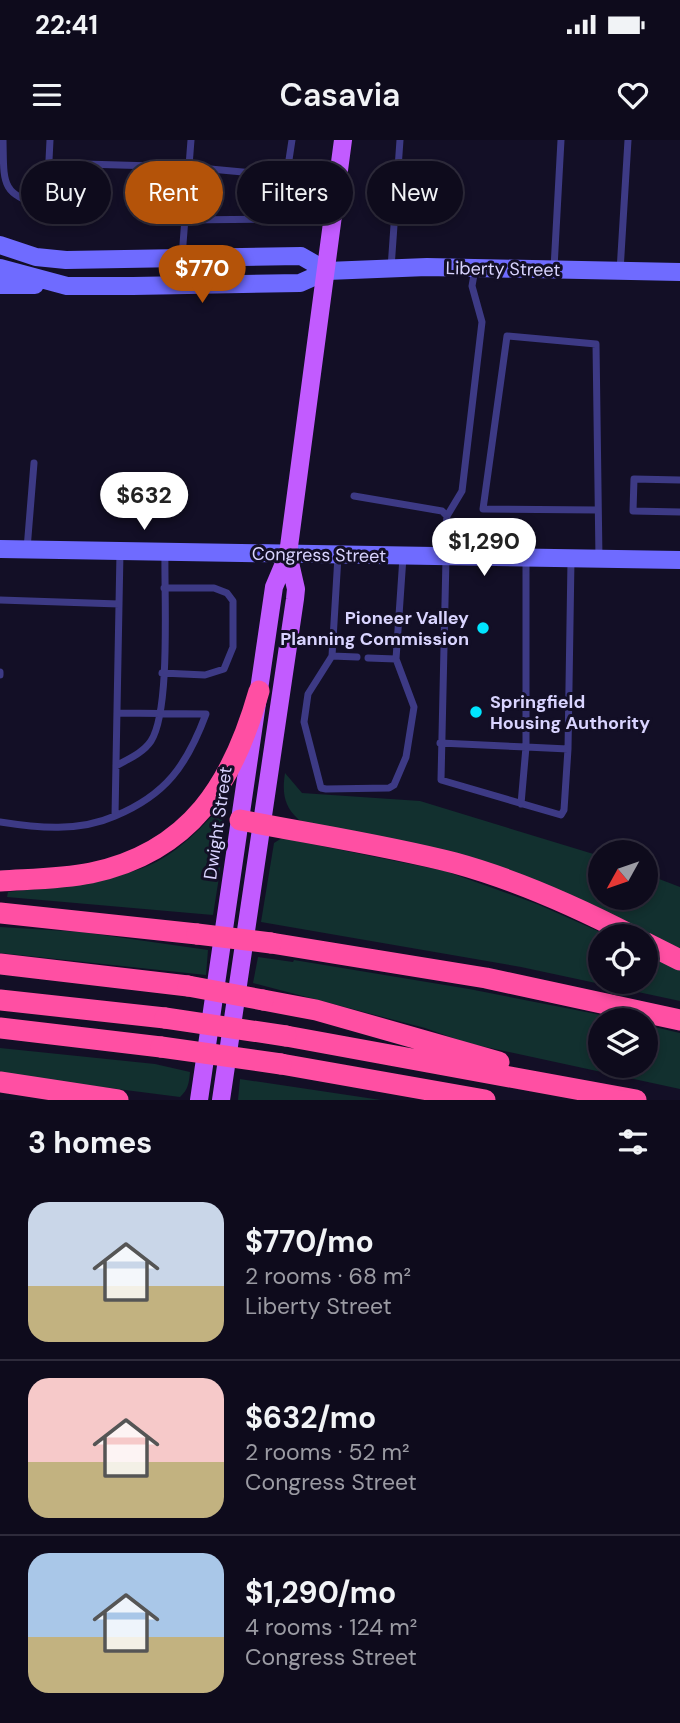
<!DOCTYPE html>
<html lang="en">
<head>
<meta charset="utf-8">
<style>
	:root { --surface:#0e0b1c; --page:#171425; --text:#f1f3f6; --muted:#9b9ba3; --line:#2e2b3b; --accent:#b45309 }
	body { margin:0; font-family:"DM Sans",sans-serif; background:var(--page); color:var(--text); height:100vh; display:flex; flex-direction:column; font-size:26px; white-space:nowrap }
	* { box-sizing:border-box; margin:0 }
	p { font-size:23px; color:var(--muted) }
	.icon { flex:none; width:38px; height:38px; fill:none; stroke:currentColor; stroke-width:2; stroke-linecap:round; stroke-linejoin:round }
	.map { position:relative; height:960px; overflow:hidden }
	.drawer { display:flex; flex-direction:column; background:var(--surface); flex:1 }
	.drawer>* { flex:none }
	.top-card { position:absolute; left:21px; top:21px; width:639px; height:63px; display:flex; gap:14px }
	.needle { width:46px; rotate:230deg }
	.controls { position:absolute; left:588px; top:700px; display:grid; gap:14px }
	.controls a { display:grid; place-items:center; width:70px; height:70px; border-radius:50%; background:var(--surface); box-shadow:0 4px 10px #0003,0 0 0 2px var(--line); font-size:35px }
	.price { position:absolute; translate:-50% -60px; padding:0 16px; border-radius:24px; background:#fff; color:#222; font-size:23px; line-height:46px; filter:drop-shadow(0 2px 4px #0008) }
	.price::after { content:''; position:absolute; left:50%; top:42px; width:21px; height:16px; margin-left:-10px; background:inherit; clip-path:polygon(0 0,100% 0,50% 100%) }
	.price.active { background:var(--accent); color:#fff }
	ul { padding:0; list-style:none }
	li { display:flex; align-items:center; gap:21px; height:175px; padding:0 28px }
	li+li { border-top:2px solid var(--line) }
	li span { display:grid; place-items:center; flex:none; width:196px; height:140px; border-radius:21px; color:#555 }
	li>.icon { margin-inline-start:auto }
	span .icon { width:84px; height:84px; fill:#fffc; stroke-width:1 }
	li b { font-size:30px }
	h2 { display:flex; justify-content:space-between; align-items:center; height:84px; padding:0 28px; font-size:30px }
	.tag { padding:0 24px; border-radius:32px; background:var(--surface); box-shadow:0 4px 10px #0003,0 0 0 2px var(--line); font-size:24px; line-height:63px }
	.tag.active { background:var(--accent); color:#fff }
	.status { display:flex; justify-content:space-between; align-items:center; height:49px; padding:0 35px; background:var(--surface); direction:ltr }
	.status svg { height:19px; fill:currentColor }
	header { display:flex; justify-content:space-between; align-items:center; height:91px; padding:0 28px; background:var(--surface); font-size:32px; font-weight:600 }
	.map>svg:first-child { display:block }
</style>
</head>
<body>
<div class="status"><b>22:41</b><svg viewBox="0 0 49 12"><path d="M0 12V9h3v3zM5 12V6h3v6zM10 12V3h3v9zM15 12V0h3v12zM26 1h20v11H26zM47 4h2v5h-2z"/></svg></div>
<header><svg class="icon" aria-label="menu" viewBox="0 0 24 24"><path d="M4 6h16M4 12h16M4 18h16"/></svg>Casavia<svg class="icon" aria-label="heart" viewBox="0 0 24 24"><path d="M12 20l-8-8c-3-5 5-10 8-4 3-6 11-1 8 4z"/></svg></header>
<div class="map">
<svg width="680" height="960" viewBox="0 0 680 960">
	<rect width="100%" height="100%" fill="#130f26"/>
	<!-- grass -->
	<path fill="#12302f" d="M 285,633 L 302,653 L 420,661 L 600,716 L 600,758 L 646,758 L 646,734 L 680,747 L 680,809 C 590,766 499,727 402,702 C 386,698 305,686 298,679 C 284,666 282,653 285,633 Z
		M 223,664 L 220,731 L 213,775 L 7,757 L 8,752 C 54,747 109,743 152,724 C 180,711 203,686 223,664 Z
		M 282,698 L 445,731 L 537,764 L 609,796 L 600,796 L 600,842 L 646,842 L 646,813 L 680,829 L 680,861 L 521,827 L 261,782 L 274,703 Z
		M 0,787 L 82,792 L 208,810 L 206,835 L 0,813 Z
		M 258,817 L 293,822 L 294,820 L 469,849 L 627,880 L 600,880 L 600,926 L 646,926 L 646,885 L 680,893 L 680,949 L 467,903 L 425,888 L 253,843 Z
		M 0,908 L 155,924 L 190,932 C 189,943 188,950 180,957 L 0,934 Z
		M 240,939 L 381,960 L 238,960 Z"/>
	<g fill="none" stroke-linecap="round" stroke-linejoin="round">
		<!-- lane -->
		<path stroke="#3d3a85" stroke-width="7" d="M 3,0 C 4,41 0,55 41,65 L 47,60 L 50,0
			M 49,23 L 189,27 L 287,36
			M 185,80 L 280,79 L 292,0
			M 182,117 L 191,0
			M 391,128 L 400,0
			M 554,128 L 561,0
			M 620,131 L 628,0
			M 680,340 L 634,339 L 633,371 L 680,372
			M 354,356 L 442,371 L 447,376 L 443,414
			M 598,370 L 483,369 L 507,196 L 596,204 L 599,419
			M 447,376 L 462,351 L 482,182 L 472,146 L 475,129
			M 27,409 L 34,323
			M 338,416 L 332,516 L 308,554 L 304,582 L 321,648 L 326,649 L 389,648 L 394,645 L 406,617 L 414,567 L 396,519 L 403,417
			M 446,418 L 441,640 L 561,675 L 564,670 L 568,609
			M 526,419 L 526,607 L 568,609 L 571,420
			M 0,460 L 119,464
			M 332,516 L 357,517
			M 368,518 L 396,519
			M 0,532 L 0,535
			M 162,533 L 205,535 L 224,529 L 233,507 L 233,461 L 227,453 L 214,448 L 164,448
			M 117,573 L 206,574 C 187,625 166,655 115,676 L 120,412
			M 440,603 L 526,607 L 521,664
			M 116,626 C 128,619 143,613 151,601 C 171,570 164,453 165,412
			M 0,682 C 38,688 79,692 115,676"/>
		<!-- secondary -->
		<path stroke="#6f6bff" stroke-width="18" d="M 0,105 L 36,117 L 66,120 L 301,116 L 327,131
			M 0,128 L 67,146 L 133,146 L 300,143 L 327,131 L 427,127 L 680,132
			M 0,145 L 35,145
			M 0,409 L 680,420"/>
		<!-- primary -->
		<path stroke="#c25bff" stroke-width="18" d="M 199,960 L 274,447 L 288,414 L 343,0
			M 221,960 L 295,459 L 296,449 L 288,414"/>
		<!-- highway -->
		<path stroke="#ff4fa3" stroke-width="21" d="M 240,680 C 311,694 385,705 455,723 C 517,740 577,767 633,796
			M 0,741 C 30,739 61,739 91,733 C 191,712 233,643 259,551
			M 0,773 L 197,794
			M 271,803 L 486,838 L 680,880
			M 646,803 L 680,820
			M 0,824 L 188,846
			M 0,860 L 165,878
			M 263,860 L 316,870 L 499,922
			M 0,888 L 161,907
			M 286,896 L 636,960
			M 281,924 L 485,960
			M 0,942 L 118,960"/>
		<!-- highway-bridge -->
		<path stroke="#ff4fa3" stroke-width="21" d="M 197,794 L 271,803
			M 188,846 L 263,860
			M 165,878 L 286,896
			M 161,907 L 281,924"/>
	</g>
	<!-- markers -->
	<g fill="#00e5ff" stroke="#130f26" stroke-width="2.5">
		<circle cx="483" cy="488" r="7"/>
		<circle cx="476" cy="572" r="7"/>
	</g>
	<g text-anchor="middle" stroke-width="6" stroke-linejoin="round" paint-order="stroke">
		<!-- street labels -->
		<g font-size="18" fill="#d9d4ff" stroke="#130f26">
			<text transform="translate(503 129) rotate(1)" y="6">Liberty Street</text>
			<text transform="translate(319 415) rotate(1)" y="6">Congress Street</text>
			<text transform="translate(218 683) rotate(-82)" y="6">Dwight Street</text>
		</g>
		<!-- poi labels -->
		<g font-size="18" font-weight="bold" fill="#d9d4ff" stroke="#130f26" text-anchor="end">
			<text x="469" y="484">Pioneer Valley<tspan x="469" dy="21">Planning Commission</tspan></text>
			<text x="490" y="568" text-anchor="start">Springfield<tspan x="490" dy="21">Housing Authority</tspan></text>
		</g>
	</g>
</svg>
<div class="controls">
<a><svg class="needle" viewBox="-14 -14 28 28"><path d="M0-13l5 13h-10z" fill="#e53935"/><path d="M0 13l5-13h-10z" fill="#9b9ba3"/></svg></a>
<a><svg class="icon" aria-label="locate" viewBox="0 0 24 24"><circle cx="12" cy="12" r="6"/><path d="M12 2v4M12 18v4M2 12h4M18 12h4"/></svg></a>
<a><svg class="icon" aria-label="layers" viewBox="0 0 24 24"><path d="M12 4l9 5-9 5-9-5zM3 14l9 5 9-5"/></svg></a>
</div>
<b class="price active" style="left:202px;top:165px">$770</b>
<b class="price" style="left:144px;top:392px">$632</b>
<b class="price" style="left:484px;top:438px">$1,290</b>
<div class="top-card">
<a class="tag">Buy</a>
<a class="tag active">Rent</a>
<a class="tag">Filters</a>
<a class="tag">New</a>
</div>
</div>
<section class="drawer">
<h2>3 homes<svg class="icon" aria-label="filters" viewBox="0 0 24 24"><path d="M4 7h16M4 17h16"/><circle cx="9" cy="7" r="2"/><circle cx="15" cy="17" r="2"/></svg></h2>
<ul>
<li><span style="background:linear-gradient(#c9d6e8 60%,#c2b280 0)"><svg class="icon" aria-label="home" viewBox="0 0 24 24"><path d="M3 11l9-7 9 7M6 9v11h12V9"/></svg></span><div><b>$770/mo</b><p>2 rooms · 68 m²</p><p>Liberty Street</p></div></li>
<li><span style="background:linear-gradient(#f6c9c9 60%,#c2b280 0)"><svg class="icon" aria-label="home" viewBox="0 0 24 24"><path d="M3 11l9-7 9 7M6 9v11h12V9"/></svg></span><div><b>$632/mo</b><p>2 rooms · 52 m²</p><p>Congress Street</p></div></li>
<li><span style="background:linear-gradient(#a9c7e8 60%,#c2b280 0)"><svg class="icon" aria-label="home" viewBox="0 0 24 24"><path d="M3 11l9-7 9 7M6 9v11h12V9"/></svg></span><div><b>$1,290/mo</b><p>4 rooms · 124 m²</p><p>Congress Street</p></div></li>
</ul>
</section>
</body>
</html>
